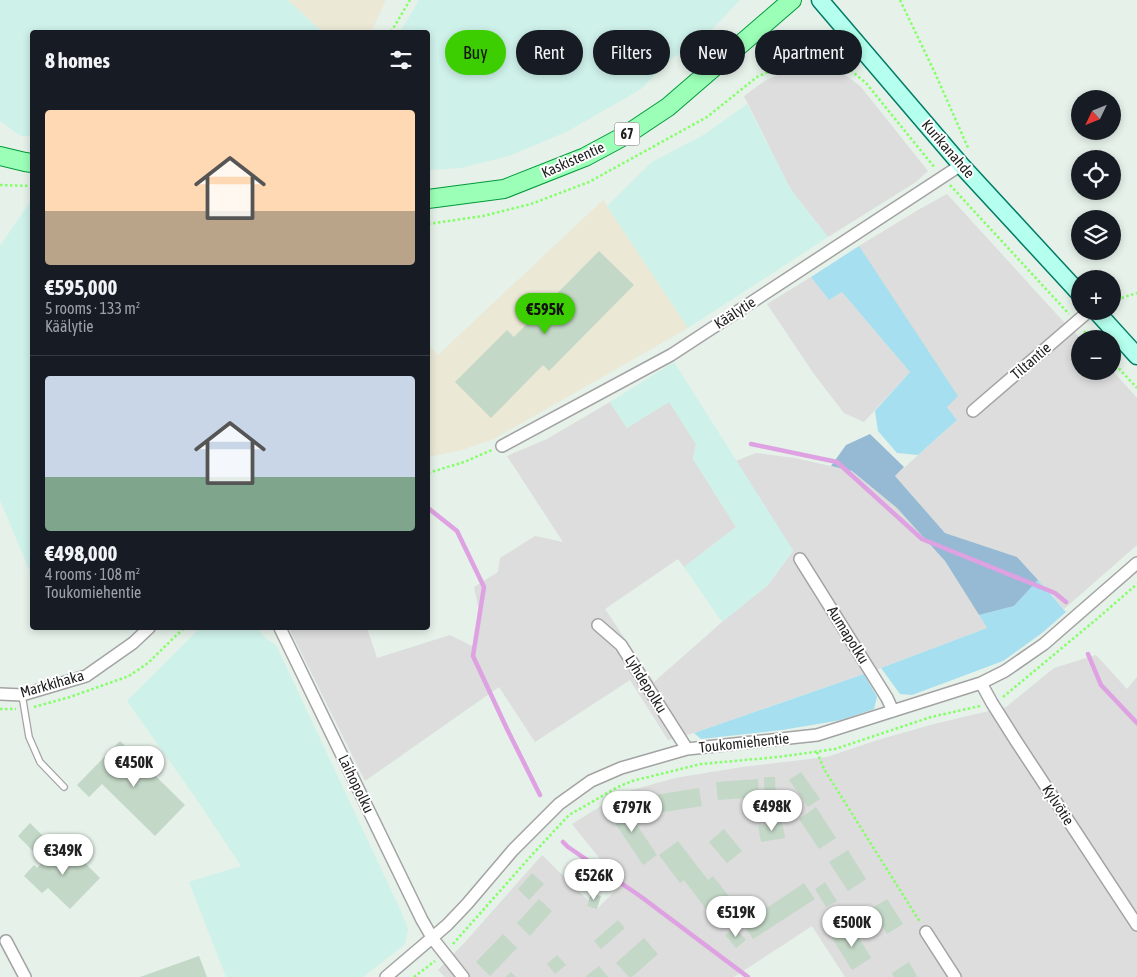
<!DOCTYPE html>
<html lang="en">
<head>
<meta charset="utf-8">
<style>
	:root { --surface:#171b24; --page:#20242c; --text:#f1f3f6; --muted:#9ea1a6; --line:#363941; --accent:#3cce00 }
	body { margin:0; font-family:"Asap Condensed",sans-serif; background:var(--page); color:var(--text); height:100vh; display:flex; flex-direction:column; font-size:19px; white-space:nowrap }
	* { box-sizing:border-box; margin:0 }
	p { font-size:16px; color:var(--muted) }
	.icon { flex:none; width:28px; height:28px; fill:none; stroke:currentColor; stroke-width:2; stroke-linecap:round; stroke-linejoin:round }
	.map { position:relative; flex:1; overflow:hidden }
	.drawer { position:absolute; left:30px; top:30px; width:400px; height:600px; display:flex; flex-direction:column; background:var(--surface); border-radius:5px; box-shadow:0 2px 8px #0003 }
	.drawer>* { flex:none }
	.hud { position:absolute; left:445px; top:30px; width:475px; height:45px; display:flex; gap:10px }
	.needle { width:32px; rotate:227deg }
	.fabs { position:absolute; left:1071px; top:90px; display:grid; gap:10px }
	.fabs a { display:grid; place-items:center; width:50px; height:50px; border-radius:50%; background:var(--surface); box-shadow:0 2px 8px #0003; font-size:25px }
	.price { position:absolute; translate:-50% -42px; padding:0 11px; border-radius:18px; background:#fff; color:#222; font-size:16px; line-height:32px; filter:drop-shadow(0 1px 2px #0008) }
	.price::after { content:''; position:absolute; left:50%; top:30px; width:15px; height:11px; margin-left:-8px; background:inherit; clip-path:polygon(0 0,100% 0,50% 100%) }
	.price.on { background:var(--accent); color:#111 }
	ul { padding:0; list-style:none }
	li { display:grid; align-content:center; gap:10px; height:265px; padding:0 15px }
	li+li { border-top:1px solid var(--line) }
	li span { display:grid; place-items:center; height:155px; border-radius:5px; color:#555 }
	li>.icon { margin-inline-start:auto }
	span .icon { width:90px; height:90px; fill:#fffc; stroke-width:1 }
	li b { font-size:21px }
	h2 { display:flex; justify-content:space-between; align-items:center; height:60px; padding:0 15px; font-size:21px }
	.pill { padding:0 18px; border-radius:22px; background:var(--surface); box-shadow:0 2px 8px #0003; font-size:18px; line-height:45px }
	.pill.on { background:var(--accent); color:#111 }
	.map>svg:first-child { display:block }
</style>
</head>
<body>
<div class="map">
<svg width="1137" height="977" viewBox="0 0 1137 977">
	<rect width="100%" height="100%" fill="#e5f1e9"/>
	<!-- residential -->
	<path fill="#dcdddc" d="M 817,67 L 847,76 L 861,87 L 928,171 L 916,182 L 828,237 L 791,190 L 744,96 L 766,80 L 791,70 Z
		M 947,194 L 1061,319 L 1081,339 L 1080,371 L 1113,371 L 1137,398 L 1137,545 L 1064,609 L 1017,557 L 945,533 L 895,476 L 957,420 L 947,407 L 859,246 L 918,210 Z
		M 811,277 L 829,300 L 842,292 L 910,372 L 864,422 L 844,413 L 814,374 L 767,304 Z
		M 669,401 L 696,444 L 693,459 L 736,527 L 684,567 L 678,559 L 605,609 L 654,682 L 722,622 L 768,585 L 793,551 L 736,461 L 756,453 L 795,458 L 852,471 L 897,508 L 945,561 L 987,628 L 881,668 L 694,733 L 668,740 L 630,680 L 535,742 L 499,687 L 365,781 L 289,628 L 367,628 L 377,658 L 450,635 L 474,647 L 480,616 L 474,587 L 498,572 L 500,558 L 535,536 L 563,542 L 507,456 L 547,439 L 610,402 L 627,428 Z
		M 1096,655 L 1127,689 L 1137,677 L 1137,977 L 845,977 L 812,926 L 734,977 L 445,977 L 438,970 L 467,940 L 542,855 L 597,909 L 621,885 L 572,824 L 622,793 L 675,778 L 742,767 L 827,757 L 878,740 L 934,724 L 1006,707 L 1054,668 Z"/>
	<!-- industrial -->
	<path fill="#ebe8d6" d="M 288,0 L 386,0 L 371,32 L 322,32 Z
		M 603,200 L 688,328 L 494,439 L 462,450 L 428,457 L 428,345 L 438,355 Z"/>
	<!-- farmland -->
	<path fill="#cef1ea" d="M 0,0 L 288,0 L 322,32 L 32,32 L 32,136 L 21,136 L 0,121 Z
		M 419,0 L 740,0 L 696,46 L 672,58 L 641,89 L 568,131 L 509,156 L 460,168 L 428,170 L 428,32 L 400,32 Z
		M 747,104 L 791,190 L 828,237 L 688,328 L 607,206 L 652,162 L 705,134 Z
		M 32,199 L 32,571 L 29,569 L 0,500 L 0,246 Z
		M 674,362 L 793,550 L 768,585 L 722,622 L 684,567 L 736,527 L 693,459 L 696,444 L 669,402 L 627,428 L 610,402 Z
		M 200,628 L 259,628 L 259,630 L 265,638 L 276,645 L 400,909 L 408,929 L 405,944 L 363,977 L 226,977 L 189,882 L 241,866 L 193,794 L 127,701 Z"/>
	<!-- grass -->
	<path fill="#a6dfef" d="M 859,246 L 958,396 L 947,407 L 957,420 L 918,455 L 897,453 L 878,431 L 875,411 L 910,372 L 842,292 L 829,300 L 811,277 Z
		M 1038,580 L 1066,612 L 1042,633 L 1003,661 L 912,695 L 900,694 L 881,668 L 987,628 L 979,615 L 1014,606 Z
		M 864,674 L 877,697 L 874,709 L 841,720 L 812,725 L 782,730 L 701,739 L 694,733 Z"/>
	<!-- forest -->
	<path fill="#96bad4" d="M 870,434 L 904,467 L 895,476 L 945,533 L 1017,557 L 1038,580 L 1014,606 L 979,615 L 945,561 L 897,508 L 852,471 L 831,466 L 846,445 Z"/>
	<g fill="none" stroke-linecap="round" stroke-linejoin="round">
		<!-- stream -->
		<path stroke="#dea1e2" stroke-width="4.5" d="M 751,444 L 837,462 L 922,539 L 1055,593 L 1066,602
			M 428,508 L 457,531 L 484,587 L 473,656 L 507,729 L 540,795
			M 1088,654 L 1101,685 L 1137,723
			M 563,842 L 568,847 L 640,896 L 748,977"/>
	</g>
	<!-- building -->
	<path fill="#c4d8c7" d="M 599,251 L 634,285 L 549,371 L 543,365 L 491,418 L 455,382 L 507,330 L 514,337 Z
		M 120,741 L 185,805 L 155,836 L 102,784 L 89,797 L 77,785 Z
		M 801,772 L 820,799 L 808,807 L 789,780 Z
		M 764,777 L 775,777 L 776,808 L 765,809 Z
		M 758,779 L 759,797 L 718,800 L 716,782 Z
		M 699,788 L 702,806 L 658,813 L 655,795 Z
		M 621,801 L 657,855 L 643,865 L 607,811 Z
		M 816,807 L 836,838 L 819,849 L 799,819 Z
		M 782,822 L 785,838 L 761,842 L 758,826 Z
		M 30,823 L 52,845 L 39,857 L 18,836 Z
		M 724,829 L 742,851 L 727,863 L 709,842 Z
		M 63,841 L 100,878 L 70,909 L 48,888 L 42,893 L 24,876 L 34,865 L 37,868 Z
		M 678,841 L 708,880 L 713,876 L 739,909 L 718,925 L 684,880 L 680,883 L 659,855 Z
		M 848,850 L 866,879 L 848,891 L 829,862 Z
		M 532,873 L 544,884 L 529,900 L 518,889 Z
		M 825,882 L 837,901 L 826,907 L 815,889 Z
		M 804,883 L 815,899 L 753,939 L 743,924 Z
		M 591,893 L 601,896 L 597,909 L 587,906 Z
		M 539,899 L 552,911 L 530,936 L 517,923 Z
		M 887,899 L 903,924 L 887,934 L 871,909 Z
		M 618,920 L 625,928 L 601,949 L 594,941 Z
		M 852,926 L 871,958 L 852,970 L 832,938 Z
		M 735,927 L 746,940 L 736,948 L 725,935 Z
		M 503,934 L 517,948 L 490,976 L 476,962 Z
		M 644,938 L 658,954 L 632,977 L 629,977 L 616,963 Z
		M 557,955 L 566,965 L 555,974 L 547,964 Z
		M 199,956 L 207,977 L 140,977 Z
		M 909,962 L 917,976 L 916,977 L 894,977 L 892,973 Z
		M 599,966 L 608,977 L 585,977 Z
		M 511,972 L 516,977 L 506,977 Z"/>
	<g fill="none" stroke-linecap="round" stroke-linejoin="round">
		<!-- lane casing -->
		<g stroke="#a3a3a3" stroke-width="8">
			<path id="lane" d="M 22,695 L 29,737 L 40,762 L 64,787"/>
		</g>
		<!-- street casing -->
		<g stroke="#a3a3a3" stroke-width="14">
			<path id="street" d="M 973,411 L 1089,311
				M 502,446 L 671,355 L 961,165
				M 800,559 L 887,698 L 893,711
				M 598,625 L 621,645 L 687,749
				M 280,628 L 422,920 L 433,939 L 463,977
				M 981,683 L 992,703 L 1016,741 L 1137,925
				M 0,694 L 22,695 L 86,676 L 133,643 L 149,628
				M 926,932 L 955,977
				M 6,941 L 25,977
				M 386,977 L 447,925 L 467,904 L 513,850 L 559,804 L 591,781 L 621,768 L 687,749 L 817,735 L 981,683 L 1005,671 L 1044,644 L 1137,563"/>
		</g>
		<!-- secondary casing -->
		<g stroke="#007c66" stroke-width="19">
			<path id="secondary" d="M 820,0 L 961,165 L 1080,294
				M 1096,311 L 1137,356"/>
		</g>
		<!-- primary casing -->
		<g stroke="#009a3a" stroke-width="20">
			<path id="primary" d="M 0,156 L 25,162 L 32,163
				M 428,199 L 504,189 L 585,157 L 626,135 L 668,107 L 792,0"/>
		</g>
		<!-- path -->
		<path stroke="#84ff67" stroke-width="2.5" stroke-dasharray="2.5 2.5" stroke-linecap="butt" d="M 900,0 L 935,73 L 969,150
			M 391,32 L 410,0
			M 0,185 L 32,186
			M 950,185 L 1069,314
			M 428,224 L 483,216 L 531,204 L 589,182 L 707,117 L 757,77 L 787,63 L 814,59 L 848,68 L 866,83 L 935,168
			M 1112,301 L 1137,293
			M 1084,331 L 1091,339
			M 1112,361 L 1137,388
			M 428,473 L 464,462 L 492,450
			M 1003,697 L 1098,618 L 1137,584
			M 34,707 L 70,697 L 129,676 L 148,663 L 184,628
			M 0,709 L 16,709
			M 817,752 L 824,769 L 920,922
			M 453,944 L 530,857 L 569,815 L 618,787 L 632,781 L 701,764 L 778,757 L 835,749 L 931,717 L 980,706
			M 414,977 L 435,961"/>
		<!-- lane -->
		<use href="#lane" stroke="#fff" stroke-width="5.5"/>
		<!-- street -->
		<use href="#street" stroke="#fff" stroke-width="11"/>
		<!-- secondary -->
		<use href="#secondary" stroke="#b4ffed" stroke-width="16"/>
		<!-- primary -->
		<use href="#primary" stroke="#9bffb7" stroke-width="18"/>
	</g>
	<g text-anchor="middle" stroke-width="4" stroke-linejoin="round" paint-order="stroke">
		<!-- shield labels -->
		<rect fill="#fff" stroke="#626262" stroke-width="1" x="614.5" y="122.5" width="25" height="23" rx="4"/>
		<g font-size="14" font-weight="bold" fill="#1f1f1f">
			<text x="627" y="139">67</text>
		</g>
		<!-- street labels -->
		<g font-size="15" fill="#1f1f1f" stroke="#fff">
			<text transform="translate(948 149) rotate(49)" y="5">Kurikanahde</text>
			<text transform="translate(573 160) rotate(-24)" y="5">Kaskistentie</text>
			<text transform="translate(735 313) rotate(-33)" y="5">Käälytie</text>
			<text transform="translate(1031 361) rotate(-41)" y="5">Tiltantie</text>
			<text transform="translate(848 635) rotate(58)" y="5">Aumapolku</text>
			<text transform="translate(52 684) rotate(-16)" y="5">Markkihaka</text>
			<text transform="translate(646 684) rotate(58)" y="5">Lyhdepolku</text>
			<text transform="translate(744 743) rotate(-6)" y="5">Toukomiehentie</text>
			<text transform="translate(356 784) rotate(64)" y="5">Laihopolku</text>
			<text transform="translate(1058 805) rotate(57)" y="5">Kylvötie</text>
		</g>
	</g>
</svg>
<div class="fabs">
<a><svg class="needle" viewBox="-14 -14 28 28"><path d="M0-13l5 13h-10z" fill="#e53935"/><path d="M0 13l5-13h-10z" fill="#9ea1a6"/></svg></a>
<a><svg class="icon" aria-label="locate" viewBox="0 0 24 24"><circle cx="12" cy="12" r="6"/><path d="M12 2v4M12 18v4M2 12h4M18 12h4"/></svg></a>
<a><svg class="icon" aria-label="layers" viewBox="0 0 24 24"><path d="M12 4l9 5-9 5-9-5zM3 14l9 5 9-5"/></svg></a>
<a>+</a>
<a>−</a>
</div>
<b class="price on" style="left:545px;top:335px">€595K</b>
<b class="price" style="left:134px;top:788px">€450K</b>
<b class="price" style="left:772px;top:832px">€498K</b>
<b class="price" style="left:632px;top:833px">€797K</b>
<b class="price" style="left:63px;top:876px">€349K</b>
<b class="price" style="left:594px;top:901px">€526K</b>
<b class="price" style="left:736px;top:938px">€519K</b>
<b class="price" style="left:852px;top:948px">€500K</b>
<div class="hud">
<a class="pill on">Buy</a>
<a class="pill">Rent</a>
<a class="pill">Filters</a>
<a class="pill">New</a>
<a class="pill">Apartment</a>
</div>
<section class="drawer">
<h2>8 homes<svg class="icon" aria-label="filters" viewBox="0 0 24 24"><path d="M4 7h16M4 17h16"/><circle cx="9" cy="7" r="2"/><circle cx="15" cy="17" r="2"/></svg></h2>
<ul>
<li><span style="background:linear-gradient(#ffd9b3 65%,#b9a48a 0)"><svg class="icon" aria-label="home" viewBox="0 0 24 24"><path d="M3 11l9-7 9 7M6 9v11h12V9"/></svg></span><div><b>€595,000</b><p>5 rooms · 133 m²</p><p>Käälytie</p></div></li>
<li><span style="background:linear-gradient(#c9d6e8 65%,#7fa58c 0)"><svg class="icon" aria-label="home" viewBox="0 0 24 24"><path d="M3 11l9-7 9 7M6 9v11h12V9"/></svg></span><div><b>€498,000</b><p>4 rooms · 108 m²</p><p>Toukomiehentie</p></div></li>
</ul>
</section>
</div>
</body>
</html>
